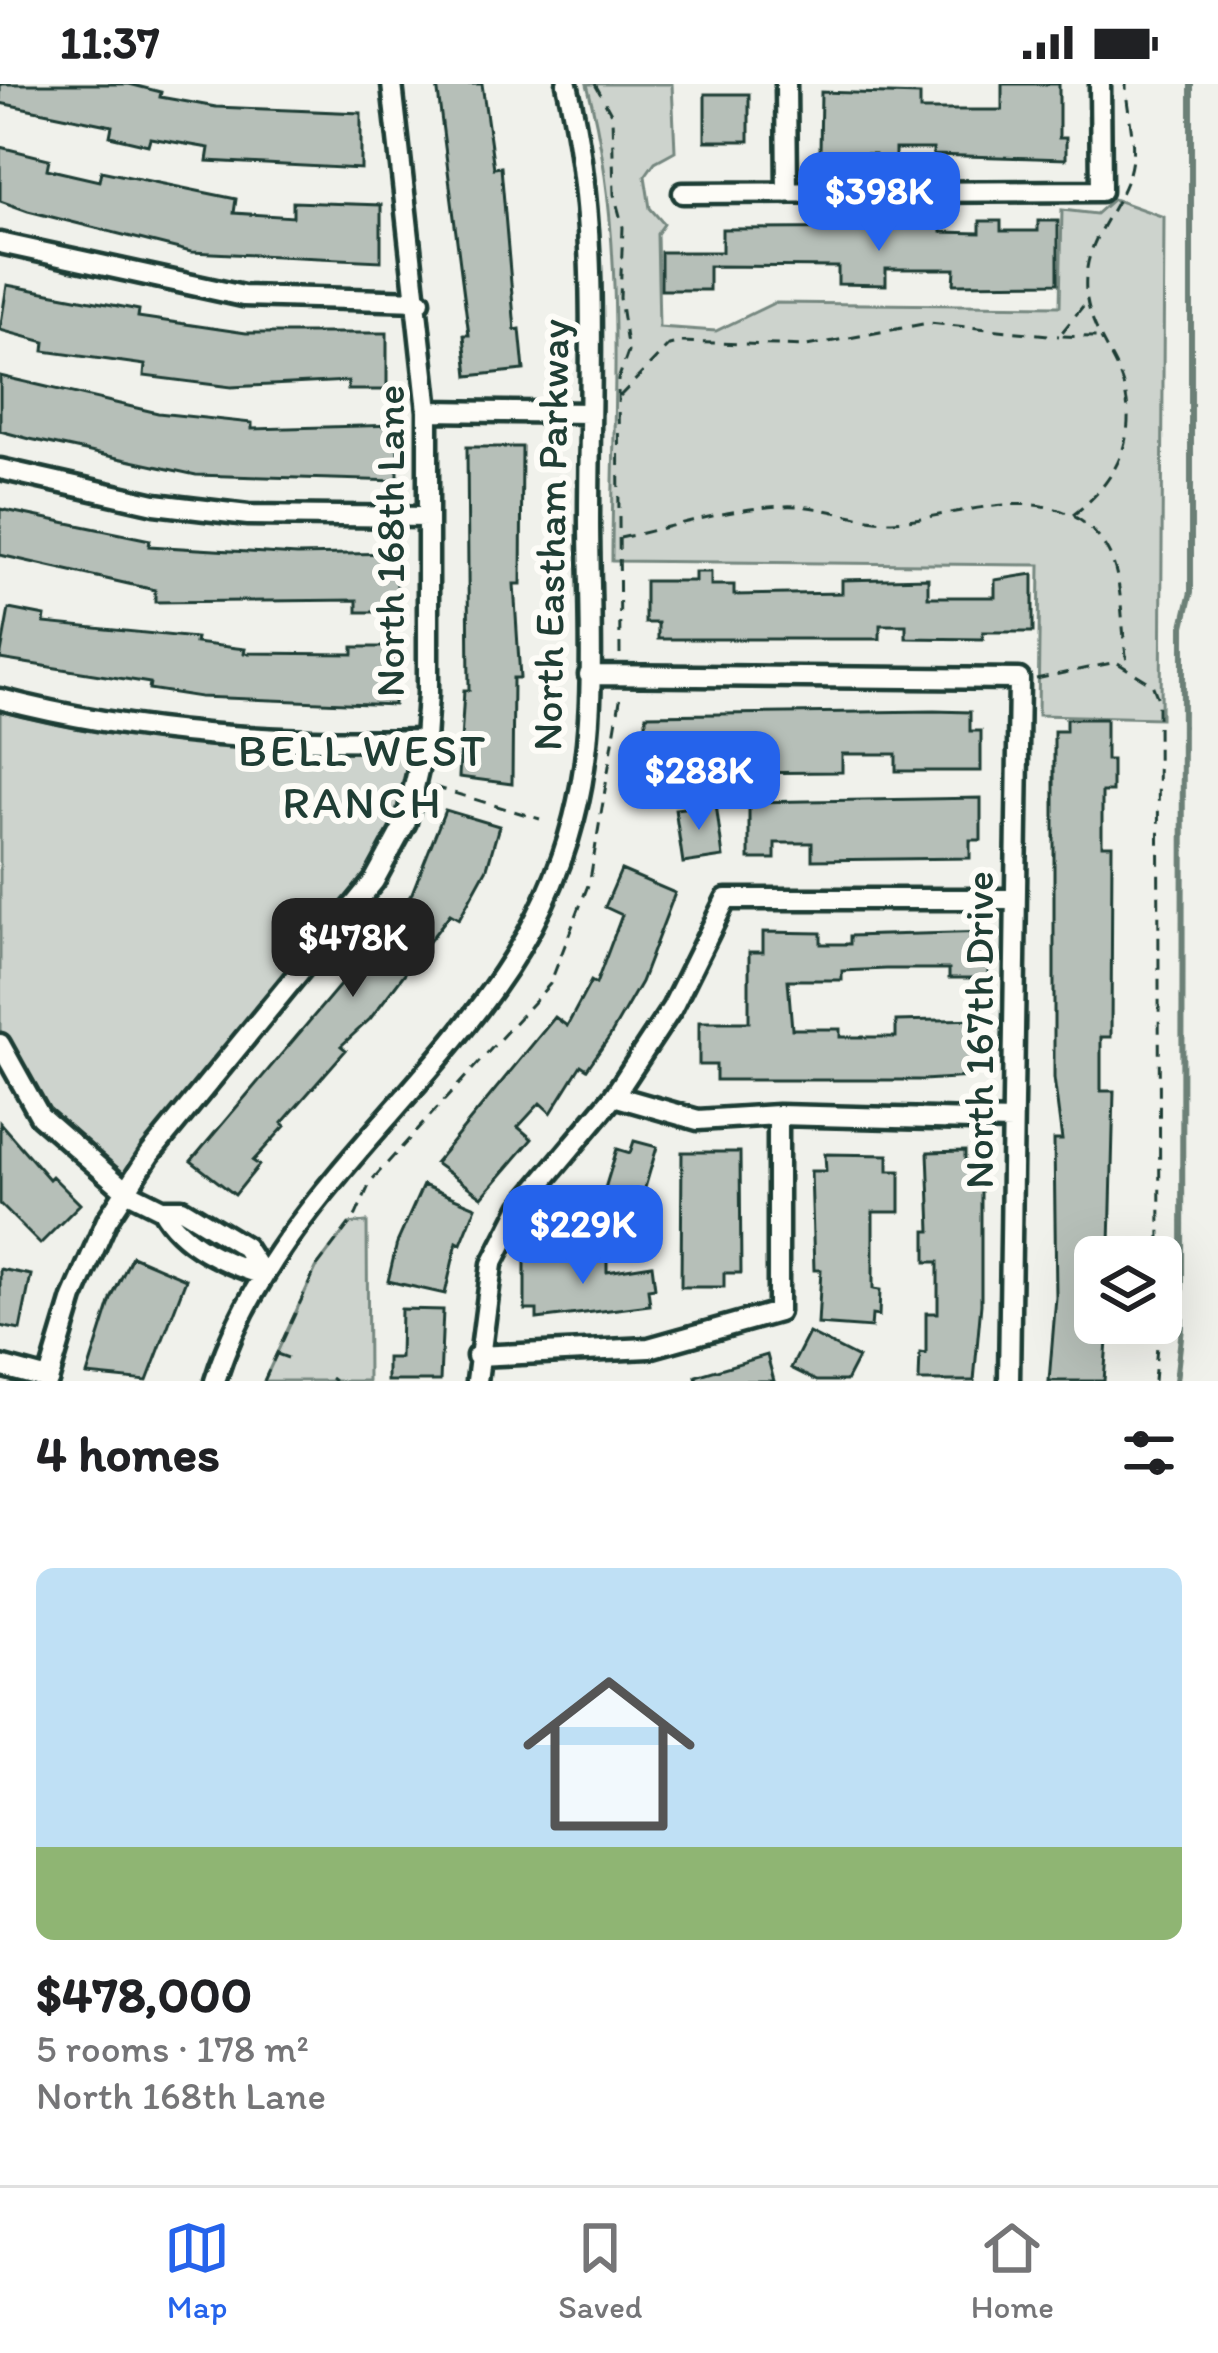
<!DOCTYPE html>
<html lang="en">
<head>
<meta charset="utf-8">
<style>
	:root { --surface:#fff; --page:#f6f6f6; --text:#202124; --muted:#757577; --line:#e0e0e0; --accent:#2563eb }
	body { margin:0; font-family:Itim,sans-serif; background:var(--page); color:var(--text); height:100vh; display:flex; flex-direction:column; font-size:45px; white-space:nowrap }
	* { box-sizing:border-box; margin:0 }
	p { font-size:39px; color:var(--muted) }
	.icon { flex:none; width:66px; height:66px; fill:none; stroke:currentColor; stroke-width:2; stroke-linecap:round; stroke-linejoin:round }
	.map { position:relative; height:1297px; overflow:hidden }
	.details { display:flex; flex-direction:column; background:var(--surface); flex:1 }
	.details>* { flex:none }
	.tools { position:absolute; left:1074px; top:1152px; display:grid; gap:24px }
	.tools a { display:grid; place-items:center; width:108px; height:108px; border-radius:18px; background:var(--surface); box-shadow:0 12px 48px #0002; font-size:60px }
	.price { position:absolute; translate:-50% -102px; padding:0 27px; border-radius:24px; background:var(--accent); color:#fff; font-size:39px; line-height:78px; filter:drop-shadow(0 3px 6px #0008) }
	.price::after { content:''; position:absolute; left:50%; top:72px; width:36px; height:27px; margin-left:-18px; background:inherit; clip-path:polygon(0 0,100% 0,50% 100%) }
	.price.active { background:#222; color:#fff }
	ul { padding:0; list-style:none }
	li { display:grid; align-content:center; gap:24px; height:636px; padding:0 36px }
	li+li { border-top:3px solid var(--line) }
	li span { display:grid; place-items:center; height:372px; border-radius:18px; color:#555 }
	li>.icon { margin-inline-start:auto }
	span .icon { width:216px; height:216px; fill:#fffc; stroke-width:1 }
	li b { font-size:51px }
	h2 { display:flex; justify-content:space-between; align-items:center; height:144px; padding:0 36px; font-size:51px }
	.status { display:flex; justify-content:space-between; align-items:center; height:84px; padding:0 60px; background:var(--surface); direction:ltr }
	.status svg { height:33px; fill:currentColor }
	.dock { display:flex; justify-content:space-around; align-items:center; height:168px; border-top:3px solid var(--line); background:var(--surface); font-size:33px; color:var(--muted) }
	.dock a { display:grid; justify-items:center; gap:6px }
	.dock .active { color:var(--accent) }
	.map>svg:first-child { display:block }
</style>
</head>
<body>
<div class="status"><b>11:37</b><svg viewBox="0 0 49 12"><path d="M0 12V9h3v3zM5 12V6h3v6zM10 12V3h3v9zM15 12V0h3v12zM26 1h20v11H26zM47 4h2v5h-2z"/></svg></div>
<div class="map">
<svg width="1218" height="1297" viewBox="0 0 1218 1297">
	<rect width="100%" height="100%" fill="#f0f1eb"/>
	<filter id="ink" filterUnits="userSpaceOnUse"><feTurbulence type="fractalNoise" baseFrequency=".00833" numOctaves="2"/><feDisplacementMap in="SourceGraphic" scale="24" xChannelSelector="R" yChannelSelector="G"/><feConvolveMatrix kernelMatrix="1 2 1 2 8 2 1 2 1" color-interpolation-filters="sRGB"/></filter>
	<g filter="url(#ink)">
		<!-- green -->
		<path fill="#cdd3cd" stroke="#768880" stroke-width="3" d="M 587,0 L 672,0 L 675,67 L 655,78 L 645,92 L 650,124 L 664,140 L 657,150 L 659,243 L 716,247 L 774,219 L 1060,222 L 1062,126 L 1096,130 L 1113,115 L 1164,133 L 1161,634 L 1038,631 L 1040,481 L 612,477 C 612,320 628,153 587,0 Z
			M 0,627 C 137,663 270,668 411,667 L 396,734 L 365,791 L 123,1090 L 48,1025 L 0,946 Z
			M 367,1138 L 368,1297 L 264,1297 L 316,1184 L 349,1140 Z"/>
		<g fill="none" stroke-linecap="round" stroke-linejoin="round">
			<!-- stream -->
			<path stroke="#6c8077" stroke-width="6" d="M 1176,1297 L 1182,1244 L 1183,542 L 1191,508 L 1191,0"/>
		</g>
		<!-- building -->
		<path fill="#b6bfb8" stroke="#1f3d34" stroke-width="3" d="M 0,0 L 129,0 L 161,8 L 160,13 L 216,23 L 361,29 L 361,85 L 207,77 L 209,64 L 150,54 L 148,61 L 110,52 L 112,42 L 0,19 Z
			M 437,0 L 482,0 L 494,84 L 501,83 L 515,246 L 520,245 L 524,286 L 468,292 L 464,251 L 469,251 Z
			M 1002,0 L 1059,0 L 1059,54 L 1066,54 L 1066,75 L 933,71 L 933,65 L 895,65 L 895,76 L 875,76 L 875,70 L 820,69 L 821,8 L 920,11 L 920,26 L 1002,26 Z
			M 705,10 L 749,10 L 749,57 L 705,57 Z
			M 0,63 L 49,75 L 47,85 L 99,97 L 101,87 L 236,115 L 234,129 L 293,133 L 293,118 L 381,121 L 381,177 L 191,168 L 28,127 L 0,117 Z
			M 980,137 L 1001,137 L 1001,147 L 1038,147 L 1038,137 L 1058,137 L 1058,199 L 954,200 L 955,185 L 886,185 L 886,201 L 838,200 L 838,183 L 709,182 L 709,206 L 661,206 L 661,168 L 722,168 L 722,145 L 941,144 L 941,148 L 980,149 Z
			M 7,201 L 139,226 L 138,233 L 246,249 L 387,249 L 387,306 L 348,306 L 348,297 L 231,303 L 144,292 L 145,281 L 44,267 L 45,258 L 0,246 Z
			M 0,292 L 158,329 L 252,339 L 252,345 L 398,341 L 398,397 L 196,391 L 30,355 L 0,347 Z
			M 467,363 L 522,363 L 521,500 L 514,500 L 520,594 L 513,594 L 512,700 L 459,693 L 464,606 L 469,606 Z
			M 0,425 L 150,456 L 149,462 L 297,471 L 397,469 L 397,528 L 357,528 L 357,516 L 155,518 L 155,506 L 0,471 Z
			M 695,488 L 711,488 L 711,501 L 734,501 L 734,511 L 842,509 L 842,496 L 928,494 L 928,513 L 995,513 L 995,496 L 1033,490 L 1033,548 L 983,548 L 983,555 L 906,554 L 906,541 L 880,541 L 880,555 L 658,555 L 658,539 L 645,539 L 645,497 L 695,497 Z
			M 9,525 L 45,532 L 44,539 L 196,554 L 195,559 L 245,565 L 244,569 L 353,570 L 353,563 L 394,563 L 394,621 L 200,613 L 149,605 L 150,599 L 0,575 Z
			M 934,627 L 970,628 L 970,647 L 981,647 L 981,687 L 896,687 L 896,670 L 842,670 L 842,688 L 700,689 L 701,673 L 646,673 L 646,631 Z
			M 1066,635 L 1106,635 L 1106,676 L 1112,676 L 1112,708 L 1102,708 L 1102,761 L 1112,761 L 1111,953 L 1101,953 L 1101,1007 L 1114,1007 L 1110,1161 L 1109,1173 L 1095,1173 L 1096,1256 L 1107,1257 L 1104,1297 L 1049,1297 L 1056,1213 L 1054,1056 L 1062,1056 L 1054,994 L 1054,647 L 1066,647 Z
			M 981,714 L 981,756 L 970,756 L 970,774 L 812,776 L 812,759 L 775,759 L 775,775 L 749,775 L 749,718 Z
			M 716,720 L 723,773 L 683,779 L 675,725 Z
			M 445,726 L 499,742 L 487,784 L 459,835 L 450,830 L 370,935 L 341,962 L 346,966 L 282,1039 L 285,1042 L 253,1077 L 259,1081 L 235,1111 L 191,1077 L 385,848 L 412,809 Z
			M 621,786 L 675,809 L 641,898 L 610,952 L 587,985 L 581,981 L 551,1029 L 540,1019 L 518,1043 L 532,1055 L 482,1113 L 435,1079 L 555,933 L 567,942 L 591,897 L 596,900 L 622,831 L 605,823 Z
			M 763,848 L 821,849 L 821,860 L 850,860 L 850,852 L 988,848 L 988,894 L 949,894 L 949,885 L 886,885 L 842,887 L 842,896 L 788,896 L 792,945 L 840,945 L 840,953 L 896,953 L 896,937 L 982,935 L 982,982 L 970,982 L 970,993 L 923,996 L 716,996 L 716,981 L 699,981 L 699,938 L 749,938 L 749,868 L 763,868 Z
			M 0,1039 L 49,1095 L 52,1092 L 80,1120 L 40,1160 L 0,1120 Z
			M 634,1057 L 657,1063 L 640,1121 L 603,1111 L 617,1065 L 630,1069 Z
			M 965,1067 L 965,1079 L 981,1079 L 981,1220 L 974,1297 L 919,1297 L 920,1269 L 926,1270 L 926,1229 L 938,1229 L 938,1178 L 926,1178 L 926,1147 L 931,1147 L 928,1068 Z
			M 682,1068 L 740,1068 L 741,1189 L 724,1189 L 724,1203 L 681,1203 Z
			M 825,1070 L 888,1071 L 888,1087 L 900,1087 L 900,1128 L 873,1128 L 873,1205 L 880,1206 L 879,1232 L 872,1231 L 871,1244 L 818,1240 L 821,1186 L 814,1186 L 811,1087 L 826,1087 Z
			M 423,1101 L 476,1123 L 461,1160 L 457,1158 L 445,1210 L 388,1197 L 397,1159 Z
			M 132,1172 L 186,1195 L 147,1297 L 87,1291 L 111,1215 Z
			M 525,1174 L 607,1176 L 607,1188 L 652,1181 L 655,1204 L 648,1205 L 650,1221 L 537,1235 L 537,1226 L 525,1226 Z
			M 0,1185 L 31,1191 L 20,1246 L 0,1242 Z
			M 401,1225 L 443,1226 L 440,1297 L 387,1297 L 387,1274 L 400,1274 Z
			M 809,1249 L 858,1274 L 846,1297 L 817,1297 L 791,1284 Z
			M 767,1271 L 774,1297 L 697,1297 L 696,1292 Z"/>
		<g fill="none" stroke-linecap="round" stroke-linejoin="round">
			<!-- minor casing -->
			<g stroke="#1f3d34" stroke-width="27">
				<path id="minor" d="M 786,0 L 787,109
					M 683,109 L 1101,107 L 1100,0
					M 0,159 L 243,212 L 420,217
					M 428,327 L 589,329
					M 0,385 L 155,420 L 248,431 L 428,433
					M 589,591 L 1019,595 L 1009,1297
					M 0,615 C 141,652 280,659 425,656
					M 0,960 L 40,1032 L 126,1107 L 162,1125 L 182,1125 L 245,1163 L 263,1191
					M 614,1012 L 698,1036 L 778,1031 L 1012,1037
					M 162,1125 C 182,1161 225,1179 263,1191
					M 477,1272 L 649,1264 L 778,1228 L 778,1031
					M 0,1282 L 48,1295
					M 48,1297 L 73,1214 L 107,1136 L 150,1070 L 374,797 L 406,738 L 425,656 L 428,610 L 428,327 L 392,0
					M 215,1297 C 263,1142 400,1035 492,906 C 530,853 558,797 574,734 C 599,639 589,533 589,435 C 589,290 601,142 567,0
					M 477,1297 L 492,1180 L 521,1123 L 614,1012 L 672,924 L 726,815 L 1014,815"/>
			</g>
			<!-- path -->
			<path stroke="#1f3d34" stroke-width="3" stroke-dasharray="12 9" stroke-linecap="butt" d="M 595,0 L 612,31 L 614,110 L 623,143 L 620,214 L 628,268 L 618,296 L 620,570
				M 1083,222 L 1059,252 L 1096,253
				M 620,312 L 669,261 L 681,258 L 807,262 L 928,239 L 1059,252
				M 1073,431 C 1122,394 1145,339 1114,279 C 1097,246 1081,223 1087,184 C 1093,143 1128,115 1132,74 C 1135,49 1126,24 1126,0
				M 620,454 C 673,443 729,424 783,422 C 820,420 855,437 892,437 C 959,435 1059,387 1106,464 C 1125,494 1120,547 1128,582
				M 1036,595 L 1116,578 L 1152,600 L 1158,615 L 1160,1173
				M 434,703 L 540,735
				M 277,1270 L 288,1274
				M 331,1294 L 335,1297
				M 264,1297 L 316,1184 L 356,1131 L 371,1097 L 550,900 L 590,796 L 621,610
				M 1154,1297 L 1159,1239"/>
			<!-- minor -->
			<use href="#minor" stroke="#fdfcf7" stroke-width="18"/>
		</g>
	</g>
	<g text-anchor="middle" stroke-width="12" stroke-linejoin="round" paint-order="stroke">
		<!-- street labels -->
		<g font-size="42" fill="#1f3d34" stroke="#fdfcf7">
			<text transform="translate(550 451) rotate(-89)" y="15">North Eastham Parkway</text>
			<text transform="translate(389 457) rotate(-90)" y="15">North 168th Lane</text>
			<text transform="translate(978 946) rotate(-90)" y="15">North 167th Drive</text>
		</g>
		<!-- neighbourhood labels -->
		<g font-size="45" letter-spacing="3" fill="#1f3d34" stroke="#fdfcf7">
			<text x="363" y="682">BELL WEST<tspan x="363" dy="52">RANCH</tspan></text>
		</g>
	</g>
</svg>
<div class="tools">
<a><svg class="icon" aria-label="layers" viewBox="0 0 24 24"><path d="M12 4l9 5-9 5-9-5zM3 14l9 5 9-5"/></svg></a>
</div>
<b class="price" style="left:879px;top:170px">$398K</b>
<b class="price" style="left:699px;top:749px">$288K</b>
<b class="price active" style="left:353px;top:916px">$478K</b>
<b class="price" style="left:583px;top:1203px">$229K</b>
</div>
<section class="details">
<h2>4 homes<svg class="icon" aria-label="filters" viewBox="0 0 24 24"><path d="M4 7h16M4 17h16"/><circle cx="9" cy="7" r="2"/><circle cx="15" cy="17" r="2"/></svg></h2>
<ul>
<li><span style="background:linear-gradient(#bfe0f5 75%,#8fb573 0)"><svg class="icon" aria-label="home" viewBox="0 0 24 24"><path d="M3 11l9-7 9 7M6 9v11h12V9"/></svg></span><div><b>$478,000</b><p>5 rooms · 178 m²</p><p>North 168th Lane</p></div></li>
</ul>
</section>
<nav class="dock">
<a class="active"><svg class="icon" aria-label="map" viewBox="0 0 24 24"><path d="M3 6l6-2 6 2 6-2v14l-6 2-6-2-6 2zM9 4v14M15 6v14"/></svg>Map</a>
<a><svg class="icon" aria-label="saved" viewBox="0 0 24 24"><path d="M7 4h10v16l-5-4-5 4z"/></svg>Saved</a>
<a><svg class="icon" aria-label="home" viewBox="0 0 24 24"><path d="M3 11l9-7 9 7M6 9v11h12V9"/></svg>Home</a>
</nav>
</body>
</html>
